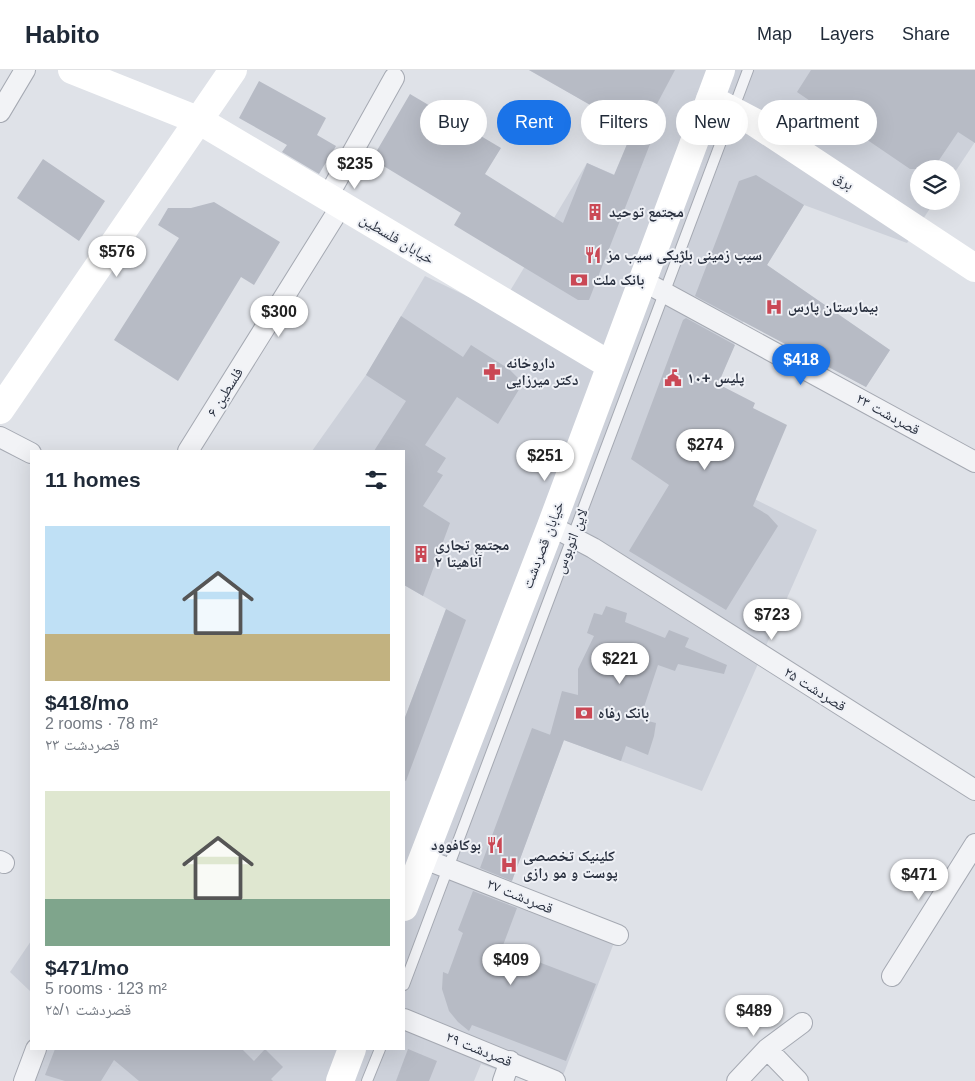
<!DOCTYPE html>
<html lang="en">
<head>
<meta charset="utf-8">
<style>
	:root { --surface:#fff; --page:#f2f2f3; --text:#1f2937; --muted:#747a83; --line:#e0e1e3; --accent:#1a73e8 }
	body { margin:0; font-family:Arial,"Noto Naskh Arabic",sans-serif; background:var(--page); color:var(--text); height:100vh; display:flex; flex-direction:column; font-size:19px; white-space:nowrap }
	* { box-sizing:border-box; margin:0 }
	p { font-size:16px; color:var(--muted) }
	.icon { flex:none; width:28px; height:28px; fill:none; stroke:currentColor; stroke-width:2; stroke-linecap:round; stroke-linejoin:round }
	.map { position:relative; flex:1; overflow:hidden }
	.details { position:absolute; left:30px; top:380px; width:375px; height:600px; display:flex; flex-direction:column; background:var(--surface); border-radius:0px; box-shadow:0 5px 20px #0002 }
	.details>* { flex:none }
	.guide { position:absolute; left:420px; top:30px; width:475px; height:45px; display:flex; gap:10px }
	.tools { position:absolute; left:910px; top:90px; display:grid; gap:10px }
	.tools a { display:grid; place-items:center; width:50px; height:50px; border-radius:50%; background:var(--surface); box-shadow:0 5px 20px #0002; font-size:25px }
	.price { position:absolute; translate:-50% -42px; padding:0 11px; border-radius:18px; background:#fff; color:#222; font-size:16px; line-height:32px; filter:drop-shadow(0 1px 2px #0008) }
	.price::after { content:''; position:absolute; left:50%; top:30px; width:15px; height:11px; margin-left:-8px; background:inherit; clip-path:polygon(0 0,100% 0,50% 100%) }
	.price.active { background:var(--accent); color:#fff }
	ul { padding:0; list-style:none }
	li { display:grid; align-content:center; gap:10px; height:265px; padding:0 15px }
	li span { display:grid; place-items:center; height:155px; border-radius:0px; color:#555 }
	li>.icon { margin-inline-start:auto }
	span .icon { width:90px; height:90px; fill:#fffc; stroke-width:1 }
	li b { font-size:21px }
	h2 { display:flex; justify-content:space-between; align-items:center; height:60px; padding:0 15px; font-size:21px }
	.tag { padding:0 18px; border-radius:22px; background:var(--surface); box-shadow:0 5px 20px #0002; font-size:18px; line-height:45px }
	.tag.active { background:var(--accent); color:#fff }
	header { display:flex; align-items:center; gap:30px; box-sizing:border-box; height:70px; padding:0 25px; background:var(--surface); border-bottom:1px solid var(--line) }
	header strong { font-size:24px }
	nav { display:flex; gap:28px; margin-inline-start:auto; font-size:18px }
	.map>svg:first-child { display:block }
</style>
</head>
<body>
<header>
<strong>Habito</strong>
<nav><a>Map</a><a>Layers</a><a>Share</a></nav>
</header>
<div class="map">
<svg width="975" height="1011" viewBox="0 0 975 1011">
	<rect width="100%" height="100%" fill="#dfe2e8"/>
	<!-- built -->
	<path fill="#cdd1da" d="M 529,0 L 975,0 L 975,72 L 951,108 L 951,99 L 919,99 L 919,131 L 935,131 L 907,173 L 804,135 L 767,195 L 890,280 L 866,317 L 744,250 L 698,365 L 682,393 L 817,460 L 702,721 L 564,670 L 511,813 L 620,857 L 561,1011 L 527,1011 L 481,994 L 474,1011 L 33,1011 L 43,979 L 404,979 L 404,650 L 446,539 L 404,515 L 404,381 L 312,381 L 366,305 L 425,206 L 498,241 L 587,93 L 615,105 L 633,59 Z
		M 31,871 L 31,922 L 10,902 Z"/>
	<!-- building -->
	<path fill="#b7bbc5" d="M 529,0 L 675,0 L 641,64 Z
		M 811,0 L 975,0 L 975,73 L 958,62 L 933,99 L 910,99 L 797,22 Z
		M 259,11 L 326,48 L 317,65 L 336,76 L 319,104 L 282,82 L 287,75 L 239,48 Z
		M 410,24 L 501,78 L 485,104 L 563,153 L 587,93 L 614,105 L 633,60 L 652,69 L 589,230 L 578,230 L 454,155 L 461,143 L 372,89 Z
		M 43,89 L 105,131 L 79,171 L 17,128 Z
		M 756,105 L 804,135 L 767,195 L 890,280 L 866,317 L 695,226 L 739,111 Z
		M 214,132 L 280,172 L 254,215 L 241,207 L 178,311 L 114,270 L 179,168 L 158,155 L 168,138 L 191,138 Z
		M 401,246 L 463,287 L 471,275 L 509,299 L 523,313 L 498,354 L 457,327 L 425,375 L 446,388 L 437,402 L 443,405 L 423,436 L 450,453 L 423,526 L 404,515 L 404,381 L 374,381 L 406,331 L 366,305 Z
		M 686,248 L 735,275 L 718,314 L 755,333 L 753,338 L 787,355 L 753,436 L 768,445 L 778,456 L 726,540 L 629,481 L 669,415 L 631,389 L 683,250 Z
		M 606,536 L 627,543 L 625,552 L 665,568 L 669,560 L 689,568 L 685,577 L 727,595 L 724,604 L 678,594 L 675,601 L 658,595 L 640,649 L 656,653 L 654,666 L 648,685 L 626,676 L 621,691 L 550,665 L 562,621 L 578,625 L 578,599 L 594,566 L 587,563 L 594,543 L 602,545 Z
		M 446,539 L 466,550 L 406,711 L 404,710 L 404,650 Z
		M 532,658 L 564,670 L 512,811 L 480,798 Z
		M 473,821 L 517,838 L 502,878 L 596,914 L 566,991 L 472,955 L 469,961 L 458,952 L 449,941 L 442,919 L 443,902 L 448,904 L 463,863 L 458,860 Z
		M 55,979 L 242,979 L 254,991 L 265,979 L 283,997 L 271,1009 L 273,1011 L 139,1011 L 114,990 L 101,1011 L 65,1011 L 45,1005 Z
		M 408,979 L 437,991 L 429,1011 L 396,1011 Z"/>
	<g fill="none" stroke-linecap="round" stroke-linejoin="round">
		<!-- lane casing -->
		<g stroke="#a5a9b2" stroke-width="12">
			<path id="lane" d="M 404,915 L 748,0
				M 367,1011 L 380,979"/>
		</g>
		<!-- street casing -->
		<g stroke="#a5a9b2" stroke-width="22">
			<path id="street" d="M 0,42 L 25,0
				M 327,128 L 394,8
				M 643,211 L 975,392
				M 0,367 L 31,383
				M 188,381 L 341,136
				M 551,456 L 593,478 L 975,720
				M 422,788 L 618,865
				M 0,791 L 4,793
				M 892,906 L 975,774
				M 404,949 L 555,1011
				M 767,979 L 798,1011
				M 24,1011 L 36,979
				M 503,1011 L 510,991
				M 737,1011 L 767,979 L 802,953"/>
		</g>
		<!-- lane -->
		<use href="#lane" stroke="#f2f3f6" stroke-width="10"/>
		<!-- street -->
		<use href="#street" stroke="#f2f3f6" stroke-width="20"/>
		<!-- secondary -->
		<path stroke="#fff" stroke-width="28" d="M 72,0 L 200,51 L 610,295
			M 710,29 L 754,52 L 975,198
			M 0,340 L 233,0
			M 404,837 L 551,456 L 721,0
			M 340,1011 L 352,979"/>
	</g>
	<!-- icons -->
	<defs>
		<g id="building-bare" transform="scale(1.35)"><path d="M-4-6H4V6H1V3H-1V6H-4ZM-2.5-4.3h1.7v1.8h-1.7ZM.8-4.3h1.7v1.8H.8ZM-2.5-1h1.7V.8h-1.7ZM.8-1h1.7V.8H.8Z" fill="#ca4855" stroke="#eff1f6" stroke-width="2.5" paint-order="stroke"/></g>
		<g id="restaurant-bare" transform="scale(1.35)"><path d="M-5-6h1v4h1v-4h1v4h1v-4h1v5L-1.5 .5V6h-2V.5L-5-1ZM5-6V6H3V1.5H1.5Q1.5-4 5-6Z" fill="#ca4855" stroke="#eff1f6" stroke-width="2.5" paint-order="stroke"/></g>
		<g id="bank-bare" transform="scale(1.35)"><path d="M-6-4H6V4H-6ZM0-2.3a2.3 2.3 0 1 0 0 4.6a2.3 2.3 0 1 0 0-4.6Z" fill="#ca4855" stroke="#eff1f6" stroke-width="2.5" paint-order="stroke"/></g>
		<g id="hospital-bare" transform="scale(1.35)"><path d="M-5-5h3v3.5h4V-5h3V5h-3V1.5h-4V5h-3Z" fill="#ca4855" stroke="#eff1f6" stroke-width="2.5" paint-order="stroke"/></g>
		<g id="pharmacy-bare" transform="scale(1.35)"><path d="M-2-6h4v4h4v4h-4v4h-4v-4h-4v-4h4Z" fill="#ca4855" stroke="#eff1f6" stroke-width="2.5" paint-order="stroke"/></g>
		<g id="civic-bare" transform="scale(1.35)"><path d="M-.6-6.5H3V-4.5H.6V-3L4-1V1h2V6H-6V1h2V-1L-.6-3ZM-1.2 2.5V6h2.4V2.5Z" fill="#ca4855" stroke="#eff1f6" stroke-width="2.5" paint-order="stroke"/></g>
	</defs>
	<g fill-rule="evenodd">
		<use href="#building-bare" x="595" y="142"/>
		<use href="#restaurant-bare" x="593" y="185"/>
		<use href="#bank-bare" x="579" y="210"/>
		<use href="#hospital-bare" x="774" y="237"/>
		<use href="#pharmacy-bare" x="492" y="302"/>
		<use href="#civic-bare" x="673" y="308"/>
		<use href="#building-bare" x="421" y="484"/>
		<use href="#bank-bare" x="584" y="643"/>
		<use href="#restaurant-bare" x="495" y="775"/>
		<use href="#hospital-bare" x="509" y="795"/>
	</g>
	<g text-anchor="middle" stroke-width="4" stroke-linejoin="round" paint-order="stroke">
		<!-- street labels -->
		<g font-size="15" fill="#29303f" stroke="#eff1f6">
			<text transform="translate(844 111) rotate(33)" y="5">برق</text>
			<text transform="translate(397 169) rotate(31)" y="5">خیابان فلسطین</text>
			<text transform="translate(225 322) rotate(-58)" y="5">فلسطین ۶</text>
			<text transform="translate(888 344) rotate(29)" y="5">قصردشت ۲۳</text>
			<text transform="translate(571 471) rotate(-69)" y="5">لاین اتوبوس</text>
			<text transform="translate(543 475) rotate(-69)" y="5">خیابان قصردشت</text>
			<text transform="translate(815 619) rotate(32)" y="5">قصردشت ۲۵</text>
			<text transform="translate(520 826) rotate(22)" y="5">قصردشت ۲۷</text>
			<text transform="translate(479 979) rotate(22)" y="5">قصردشت ۲۹</text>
		</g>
		<!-- poi labels -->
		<g font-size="15" font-weight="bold" fill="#29303f" stroke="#eff1f6" text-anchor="start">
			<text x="609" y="147">مجتمع توحید</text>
			<text x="607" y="190">سیب زمینی بلژیکی سیب مز</text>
			<text x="593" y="215">بانک ملت</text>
			<text x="788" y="242">بیمارستان پارس</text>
			<text x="506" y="298">داروخانه<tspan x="506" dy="17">دکتر میرزایی</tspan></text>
			<text x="687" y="313">پلیس +۱۰</text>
			<text x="435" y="480">مجتمع تجاری<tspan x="435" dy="17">آناهیتا ۲</tspan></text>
			<text x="598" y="648">بانک رفاه</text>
			<text x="481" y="780" text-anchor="end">بوکافوود</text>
			<text x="523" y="791">کلینیک تخصصی<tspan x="523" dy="17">پوست و مو رازی</tspan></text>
		</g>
	</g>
</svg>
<div class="tools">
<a><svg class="icon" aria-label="layers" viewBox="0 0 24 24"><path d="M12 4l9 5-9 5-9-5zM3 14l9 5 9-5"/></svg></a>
</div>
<b class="price" style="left:355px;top:120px">$235</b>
<b class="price" style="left:117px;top:208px">$576</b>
<b class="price" style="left:279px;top:268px">$300</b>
<b class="price active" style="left:801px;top:316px">$418</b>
<b class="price" style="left:705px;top:401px">$274</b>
<b class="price" style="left:545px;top:412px">$251</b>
<b class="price" style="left:772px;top:571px">$723</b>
<b class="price" style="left:620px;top:615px">$221</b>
<b class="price" style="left:919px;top:831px">$471</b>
<b class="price" style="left:511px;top:916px">$409</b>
<b class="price" style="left:754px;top:967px">$489</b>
<div class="guide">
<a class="tag">Buy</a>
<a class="tag active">Rent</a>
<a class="tag">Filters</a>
<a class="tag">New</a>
<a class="tag">Apartment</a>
</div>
<section class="details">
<h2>11 homes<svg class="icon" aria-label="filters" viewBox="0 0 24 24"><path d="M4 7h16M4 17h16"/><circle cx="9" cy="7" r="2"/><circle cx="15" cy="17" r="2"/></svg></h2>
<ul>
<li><span style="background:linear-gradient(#bfe0f5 70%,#c2b280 0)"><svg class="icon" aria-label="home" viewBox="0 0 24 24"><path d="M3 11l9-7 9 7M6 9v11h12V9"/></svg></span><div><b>$418/mo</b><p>2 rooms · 78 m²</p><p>قصردشت ۲۳</p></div></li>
<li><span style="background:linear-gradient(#dfe7d0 70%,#7fa58c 0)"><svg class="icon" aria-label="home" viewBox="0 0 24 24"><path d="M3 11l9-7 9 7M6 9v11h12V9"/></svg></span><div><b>$471/mo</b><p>5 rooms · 123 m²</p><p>قصردشت ۲۵/۱</p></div></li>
</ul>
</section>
</div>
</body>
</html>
